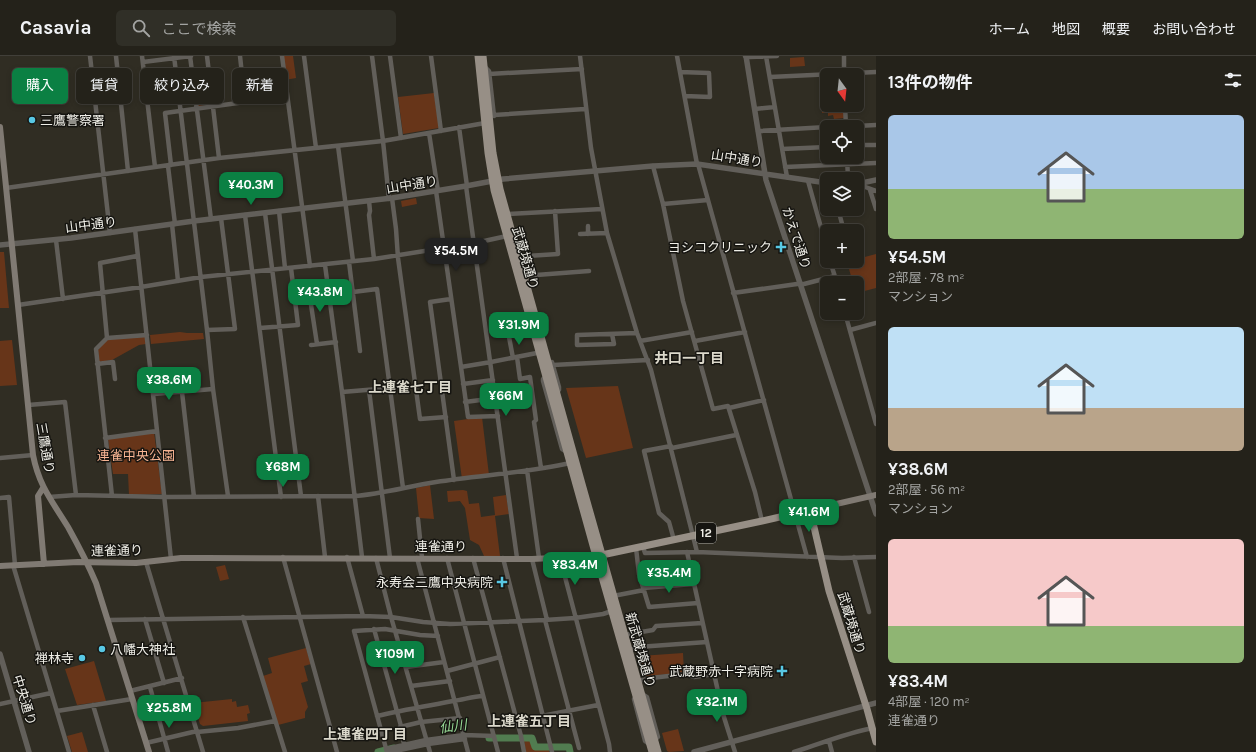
<!DOCTYPE html>
<html lang="ja">
<head>
<meta charset="utf-8">
<style>
	:root { --surface:#24221a; --page:#302f27; --text:#f1f3f6; --muted:#a3a4a2; --line:#413f39; --accent:#0b8043 }
	body { margin:0; font-family:Karla,"Noto Sans JP",sans-serif; background:var(--page); color:var(--text); height:100vh; display:flex; flex-direction:column; font-size:15px; white-space:nowrap }
	* { box-sizing:border-box; margin:0 }
	p { font-size:13px; color:var(--muted) }
	.icon { flex:none; width:22px; height:22px; fill:none; stroke:currentColor; stroke-width:2; stroke-linecap:round; stroke-linejoin:round }
	.map { position:relative; flex:1; overflow:hidden }
	.side { display:flex; flex-direction:column; background:var(--surface); width:380px }
	.side>* { flex:none }
	.banner { position:absolute; left:12px; top:12px; width:380px; height:36px; display:flex; gap:8px }
	.needle { width:26px; rotate:165deg }
	.buttons { position:absolute; left:820px; top:12px; display:grid; gap:8px }
	.buttons a { display:grid; place-items:center; width:44px; height:44px; border-radius:6px; background:var(--surface); box-shadow:0 2px 6px #0003,0 0 0 1px var(--line); font-size:20px }
	.price { position:absolute; translate:-50% -34px; padding:0 9px; border-radius:8px; background:var(--accent); color:#fff; font-size:13px; line-height:26px; filter:drop-shadow(0 1px 2px #0008) }
	.price::after { content:''; position:absolute; left:50%; top:24px; width:12px; height:9px; margin-left:-6px; background:inherit; clip-path:polygon(0 0,100% 0,50% 100%) }
	.price.on { background:#222; color:#fff }
	ul { padding:0; list-style:none }
	li { display:grid; align-content:center; gap:8px; height:212px; padding:0 12px }
	li span { display:grid; place-items:center; height:124px; border-radius:6px; color:#555 }
	li>.icon { margin-inline-start:auto }
	span .icon { width:72px; height:72px; fill:#fffc; stroke-width:1 }
	li b { font-size:17px }
	h2 { display:flex; justify-content:space-between; align-items:center; height:48px; padding:0 12px; font-size:17px }
	.chip { padding:0 14px; border-radius:6px; background:var(--surface); box-shadow:0 2px 6px #0003,0 0 0 1px var(--line); font-size:14px; line-height:36px }
	.chip.on { background:var(--accent); color:#fff }
	header { display:flex; align-items:center; gap:24px; box-sizing:border-box; height:56px; padding:0 20px; background:var(--surface); border-bottom:1px solid var(--line) }
	header strong { font-size:19px }
	nav { display:flex; gap:22px; margin-inline-start:auto; font-size:14px }
	.search { width:280px; height:36px; background:var(--page); display:flex; align-items:center; gap:10px; box-sizing:border-box; padding:0 14px; border-radius:6px; color:var(--muted); font-size:15px }
	main { display:flex; flex:1; min-height:0 }
	.map>svg:first-child { display:block }
</style>
</head>
<body>
<header>
<strong>Casavia</strong>
<div class="search"><svg class="icon" aria-label="search" viewBox="0 0 24 24"><circle cx="10" cy="10" r="6"/><path d="M15 15l6 6"/></svg>ここで検索</div>
<nav><a>ホーム</a><a>地図</a><a>概要</a><a>お問い合わせ</a></nav>
</header>
<main>
<div class="map">
<svg width="876" height="696" viewBox="0 0 876 696">
	<rect width="100%" height="100%" fill="#302d23"/>
	<!-- green -->
	<path fill="#673519" d="M 282,0 L 293,0 L 296,22 L 285,24 Z
		M 804,1 L 805,10 L 790,11 L 790,2 Z
		M 211,37 L 212,48 L 198,50 L 196,39 Z
		M 434,37 L 439,72 L 403,78 L 398,41 Z
		M 827,37 L 827,49 L 844,49 L 844,62 L 834,63 L 833,59 L 828,60 L 828,57 L 822,57 L 821,38 Z
		M 416,142 L 417,148 L 402,151 L 401,145 Z
		M 0,196 L 4,196 L 9,252 L 0,252 Z
		M 876,198 L 876,232 L 857,237 L 857,227 L 853,227 L 847,206 L 857,205 L 857,203 Z
		M 180,276 L 187,277 L 203,277 L 204,283 L 151,288 L 150,279 Z
		M 145,280 L 146,288 L 139,289 L 112,304 L 99,306 L 98,294 L 107,283 Z
		M 12,284 L 17,329 L 0,330 L 0,285 Z
		M 618,330 L 633,392 L 586,402 L 566,332 Z
		M 482,361 L 489,419 L 462,423 L 454,365 Z
		M 154,376 L 162,438 L 129,439 L 128,418 L 113,418 L 108,383 Z
		M 430,429 L 434,463 L 419,462 L 416,432 Z
		M 463,434 L 467,435 L 469,448 L 479,447 L 481,461 L 495,459 L 493,441 L 506,439 L 509,458 L 495,460 L 500,500 L 484,500 L 479,489 L 470,484 L 465,452 L 460,445 L 448,446 L 447,435 Z
		M 225,509 L 229,523 L 220,525 L 216,511 Z
		M 306,592 L 311,608 L 304,610 L 308,625 L 301,627 L 308,651 L 305,656 L 305,662 L 278,669 L 263,620 L 272,617 L 268,602 Z
		M 683,597 L 684,617 L 645,620 L 640,600 Z
		M 94,605 L 106,645 L 77,649 L 65,613 Z
		M 232,643 L 232,646 L 236,645 L 237,651 L 248,649 L 250,657 L 247,658 L 248,665 L 203,670 L 200,668 L 193,647 Z
		M 678,673 L 684,695 L 669,696 L 667,695 L 662,677 Z
		M 82,676 L 88,696 L 72,696 L 67,680 Z
		M 524,685 L 533,685 L 535,693 L 549,694 L 549,696 L 526,696 Z"/>
	<g fill="none" stroke-linecap="round" stroke-linejoin="round">
		<!-- river -->
		<path stroke="#517c50" stroke-width="7" d="M 489,682 L 532,682 L 535,691 L 569,691 L 570,696
			M 378,696 L 394,692"/>
		<!-- minor -->
		<path stroke="#625f5a" stroke-width="4.5" d="M 90,0 L 110,177
			M 116,0 L 128,115
			M 142,0 L 155,111
			M 174,0 L 207,274 L 213,333 L 228,440
			M 190,0 L 211,163
			M 207,0 L 219,102
			M 240,0 L 245,46 L 287,41
			M 282,0 L 310,210
			M 304,0 L 316,92
			M 372,0 L 383,85 L 389,143
			M 390,0 L 401,82
			M 431,0 L 441,75
			M 580,0 L 591,92 L 607,177 L 637,277 L 651,314 L 697,496
			M 677,0 L 697,108
			M 745,0 L 750,1 L 777,0
			M 766,0 L 787,121
			M 844,0 L 844,19
			M 143,6 L 191,0
			M 484,10 L 489,15 L 494,60
			M 680,16 L 709,17 L 710,41 L 685,40
			M 489,18 L 582,13
			M 770,21 L 876,16
			M 845,49 L 846,71
			M 755,53 L 775,51
			M 494,59 L 585,53
			M 459,71 L 467,130
			M 838,71 L 876,69
			M 758,75 L 827,71
			M 429,77 L 438,135
			M 857,89 L 876,89
			M 338,90 L 353,205
			M 782,93 L 827,91
			M 847,101 L 848,123
			M 698,108 L 807,501
			M 171,109 L 165,57 L 245,46
			M 168,110 L 175,168
			M 653,110 L 663,148 L 683,245 L 713,353 L 728,350 L 755,436 L 762,465
			M 785,111 L 876,107
			M 808,125 L 827,193
			M 857,128 L 876,135
			M 466,130 L 517,502
			M 6,132 L 219,102 L 383,85 L 485,67
			M 870,134 L 876,153
			M 436,135 L 461,311 L 491,306 L 542,296
			M 392,142 L 396,173 L 398,202 L 420,363 L 446,361
			M 369,145 L 370,155 L 369,159 L 374,203
			M 663,148 L 708,144
			M 838,153 L 844,175
			M 279,155 L 285,212
			M 265,157 L 301,440
			M 506,158 L 602,153
			M 245,159 L 281,441
			M 172,168 L 178,225
			M 588,170 L 588,178
			M 135,173 L 171,503
			M 580,178 L 607,177
			M 56,184 L 63,243
			M 519,203 L 527,200 L 558,198 L 555,155
			M 830,205 L 837,227
			M 349,206 L 360,295
			M 325,209 L 342,336 L 362,501
			M 523,220 L 589,215
			M 353,236 L 377,233 L 403,432
			M 733,237 L 797,228 L 804,228 L 835,220
			M 451,243 L 430,246 L 454,424
			M 18,249 L 141,231 L 201,221 L 374,203 L 475,187 L 507,180
			M 845,257 L 876,368
			M 260,272 L 298,269 L 291,212
			M 207,274 L 235,273 L 221,162
			M 850,274 L 876,267
			M 612,278 L 614,288 L 577,289 L 577,279 L 637,277
			M 509,281 L 513,302
			M 107,282 L 100,207 L 137,200
			M 640,285 L 692,276
			M 695,285 L 745,276
			M 317,288 L 308,229 L 327,228
			M 311,289 L 336,286
			M 517,301 L 520,323 L 530,321 L 536,364 L 534,366 L 541,412
			M 552,306 L 559,331 L 559,334 L 556,336
			M 97,308 L 113,306 L 115,323
			M 553,309 L 648,304
			M 461,311 L 468,361 L 498,360
			M 546,320 L 543,323 L 543,325 L 562,393 L 567,396
			M 463,328 L 493,324
			M 369,334 L 390,502
			M 182,336 L 194,441
			M 342,336 L 390,332
			M 154,338 L 213,333
			M 465,346 L 496,342
			M 28,349 L 65,346 L 76,439
			M 729,352 L 764,344
			M 105,382 L 157,375
			M 671,390 L 644,395 L 659,457 L 669,466 L 674,484
			M 672,392 L 736,379
			M 0,402 L 33,399
			M 527,414 L 539,502
			M 112,440 L 96,293 L 107,282 L 147,279
			M 318,440 L 325,501
			M 49,441 L 76,439 L 165,441 L 354,440 C 382,438 409,430 436,426 C 481,419 526,417 570,407
			M 0,442 L 9,441 L 15,509
			M 418,463 L 422,502
			M 643,491 L 645,497 L 697,496 L 842,502 L 876,501
			M 636,492 L 639,518 L 649,551 L 698,547
			M 687,496 L 723,658 L 735,696
			M 283,501 L 337,696
			M 347,501 L 363,560
			M 854,501 L 869,556
			M 376,502 L 391,561 L 430,696
			M 417,502 L 468,696
			M 447,502 L 498,696
			M 473,502 L 521,680 L 524,696
			M 503,502 L 552,696
			M 560,502 L 609,688 L 610,696
			M 532,503 L 547,564
			M 146,506 L 203,696
			M 13,509 L 69,696
			M 643,532 L 693,528
			M 613,540 L 644,534
			M 243,561 L 285,696
			M 145,563 L 164,627
			M 108,564 L 363,560 L 391,561 L 423,566 L 450,568 L 545,564 L 575,562 L 603,558 L 612,555
			M 545,564 L 579,692
			M 374,573 L 401,670
			M 624,579 L 653,574 L 656,570 L 702,567
			M 629,594 L 638,591 L 707,586
			M 406,611 L 444,606
			M 447,615 L 500,601
			M 638,625 L 651,622 L 686,618 L 694,621 L 714,618
			M 411,630 L 450,625
			M 150,631 L 168,696
			M 130,635 L 182,622
			M 641,637 L 647,641 L 658,681 L 655,684
			M 637,640 L 634,643 L 645,685 L 649,688
			M 0,648 L 51,637
			M 93,649 L 107,696
			M 57,655 L 132,643
			M 377,660 C 402,654 427,650 453,645 C 463,644 473,640 483,640
			M 505,667 L 598,649
			M 829,685 L 832,696
			M 146,687 L 197,675 L 197,676 L 238,672 L 275,665
			M 404,688 L 400,671 L 421,666 L 460,662
			M 386,693 L 426,684 L 464,679 L 494,680
			M 387,696 L 354,575 L 385,573 L 420,579 L 438,580
			M 391,696 L 428,688 L 465,683
			M 794,696 C 820,688 846,677 873,672"/>
		<!-- tertiary -->
		<path stroke="#625f5a" stroke-width="5.5" d="M 746,0 L 766,124 L 876,458
			M 857,128 L 876,124
			M 0,189 L 71,182 L 194,165 L 392,142 L 466,130 L 503,123 L 653,110 L 697,108 L 827,127
			M 0,598 L 29,696
			M 694,696 L 876,647"/>
		<!-- secondary -->
		<path stroke="#807a73" stroke-width="6" d="M 0,71 L 33,399 C 39,430 52,445 68,471 C 78,489 88,508 96,527 L 149,696
			M 43,432 L 38,440 L 44,508
			M 810,454 L 876,439
			M 0,510 L 78,506 L 136,507 L 181,502 L 206,502 L 532,503 L 596,500"/>
		<!-- primary -->
		<path stroke="#978f86" stroke-width="7" d="M 478,0 L 488,97 L 494,134 L 594,493 L 652,696
			M 483,0 L 493,97 L 500,133 L 582,428 L 658,696
			M 597,500 L 762,465 L 810,454 L 829,535 L 867,653 L 876,686"/>
	</g>
	<!-- markers -->
	<g fill="#58c8e4" stroke="#161511" stroke-width="1.5">
		<circle cx="32" cy="64" r="4"/>
		<path d="M779 185h4v4h4v4h-4v4h-4v-4h-4v-4h4z"/>
		<path d="M500 520h4v4h4v4h-4v4h-4v-4h-4v-4h4z"/>
		<circle cx="102" cy="593" r="4"/>
		<circle cx="82" cy="602" r="4"/>
		<path d="M780 609h4v4h4v4h-4v4h-4v-4h-4v-4h4z"/>
	</g>
	<g text-anchor="middle" stroke-width="3" stroke-linejoin="round" paint-order="stroke">
		<!-- shield labels -->
		<rect fill="#161511" stroke="#aeada7" stroke-width="1" x="696" y="467" width="20" height="20" rx="3"/>
		<g font-size="12" font-weight="bold" fill="#efeee7">
			<text x="706" y="481">12</text>
		</g>
		<!-- poi labels -->
		<g font-size="13" fill="#efeee7" stroke="#161511" text-anchor="end">
			<text x="40" y="69" text-anchor="start">三鷹警察署</text>
			<text x="772" y="196">ヨシコクリニック</text>
			<text x="493" y="531">永寿会三鷹中央病院</text>
			<text x="110" y="598" text-anchor="start">八幡大神社</text>
			<text x="74" y="607">禅林寺</text>
			<text x="773" y="620">武蔵野赤十字病院</text>
		</g>
		<!-- street labels -->
		<g font-size="13" fill="#efeee7" stroke="#161511">
			<text transform="translate(737 102) rotate(9)" y="5">山中通り</text>
			<text transform="translate(412 128) rotate(-9)" y="5">山中通り</text>
			<text transform="translate(91 168) rotate(-7)" y="5">山中通り</text>
			<text transform="translate(797 182) rotate(72)" y="5">かえで通り</text>
			<text transform="translate(526 202) rotate(74)" y="5">武蔵境通り</text>
			<text transform="translate(46 392) rotate(80)" y="5">三鷹通り</text>
			<text x="441" y="495">連雀通り</text>
			<text transform="translate(117 494) rotate(-1)" y="5">連雀通り</text>
			<text transform="translate(852 567) rotate(73)" y="5">武蔵境通り</text>
			<text transform="translate(641 594) rotate(74)" y="5">新武蔵境通り</text>
			<text transform="translate(25 644) rotate(73)" y="5">中央通り</text>
		</g>
		<!-- park labels -->
		<g font-size="13" fill="#f7b493" stroke="#161511">
			<text x="136" y="404">連雀中央公園</text>
		</g>
		<!-- neighbourhood labels -->
		<g font-size="14" font-weight="bold" fill="#dbd8cb" stroke="#161511">
			<text x="689" y="307">井口一丁目</text>
			<text x="410" y="336">上連雀七丁目</text>
			<text x="529" y="670">上連雀五丁目</text>
			<text x="365" y="683">上連雀四丁目</text>
		</g>
		<!-- water labels -->
		<g font-size="14" font-style="italic" fill="#95d794" stroke="#161511">
			<text transform="translate(453 670) rotate(-7)" y="5">仙川</text>
		</g>
	</g>
</svg>
<div class="buttons">
<a><svg class="needle" viewBox="-14 -14 28 28"><path d="M0-13l5 13h-10z" fill="#e53935"/><path d="M0 13l5-13h-10z" fill="#a3a4a2"/></svg></a>
<a><svg class="icon" aria-label="locate" viewBox="0 0 24 24"><circle cx="12" cy="12" r="6"/><path d="M12 2v4M12 18v4M2 12h4M18 12h4"/></svg></a>
<a><svg class="icon" aria-label="layers" viewBox="0 0 24 24"><path d="M12 4l9 5-9 5-9-5zM3 14l9 5 9-5"/></svg></a>
<a>+</a>
<a>−</a>
</div>
<b class="price" style="left:251px;top:150px">¥40.3M</b>
<b class="price on" style="left:456px;top:216px">¥54.5M</b>
<b class="price" style="left:320px;top:257px">¥43.8M</b>
<b class="price" style="left:519px;top:290px">¥31.9M</b>
<b class="price" style="left:169px;top:345px">¥38.6M</b>
<b class="price" style="left:506px;top:361px">¥66M</b>
<b class="price" style="left:283px;top:432px">¥68M</b>
<b class="price" style="left:809px;top:477px">¥41.6M</b>
<b class="price" style="left:575px;top:530px">¥83.4M</b>
<b class="price" style="left:669px;top:538px">¥35.4M</b>
<b class="price" style="left:395px;top:619px">¥109M</b>
<b class="price" style="left:717px;top:667px">¥32.1M</b>
<b class="price" style="left:169px;top:673px">¥25.8M</b>
<div class="banner">
<a class="chip on">購入</a>
<a class="chip">賃貸</a>
<a class="chip">絞り込み</a>
<a class="chip">新着</a>
</div>
</div>
<section class="side">
<h2>13件の物件<svg class="icon" aria-label="filters" viewBox="0 0 24 24"><path d="M4 7h16M4 17h16"/><circle cx="9" cy="7" r="2"/><circle cx="15" cy="17" r="2"/></svg></h2>
<ul>
<li><span style="background:linear-gradient(#a9c7e8 60%,#8fb573 0)"><svg class="icon" aria-label="home" viewBox="0 0 24 24"><path d="M3 11l9-7 9 7M6 9v11h12V9"/></svg></span><div><b>¥54.5M</b><p>2部屋 · 78 m²</p><p>マンション</p></div></li>
<li><span style="background:linear-gradient(#bfe0f5 65%,#b9a48a 0)"><svg class="icon" aria-label="home" viewBox="0 0 24 24"><path d="M3 11l9-7 9 7M6 9v11h12V9"/></svg></span><div><b>¥38.6M</b><p>2部屋 · 56 m²</p><p>マンション</p></div></li>
<li><span style="background:linear-gradient(#f6c9c9 70%,#8fb573 0)"><svg class="icon" aria-label="home" viewBox="0 0 24 24"><path d="M3 11l9-7 9 7M6 9v11h12V9"/></svg></span><div><b>¥83.4M</b><p>4部屋 · 120 m²</p><p>連雀通り</p></div></li>
</ul>
</section>
</main>
</body>
</html>
